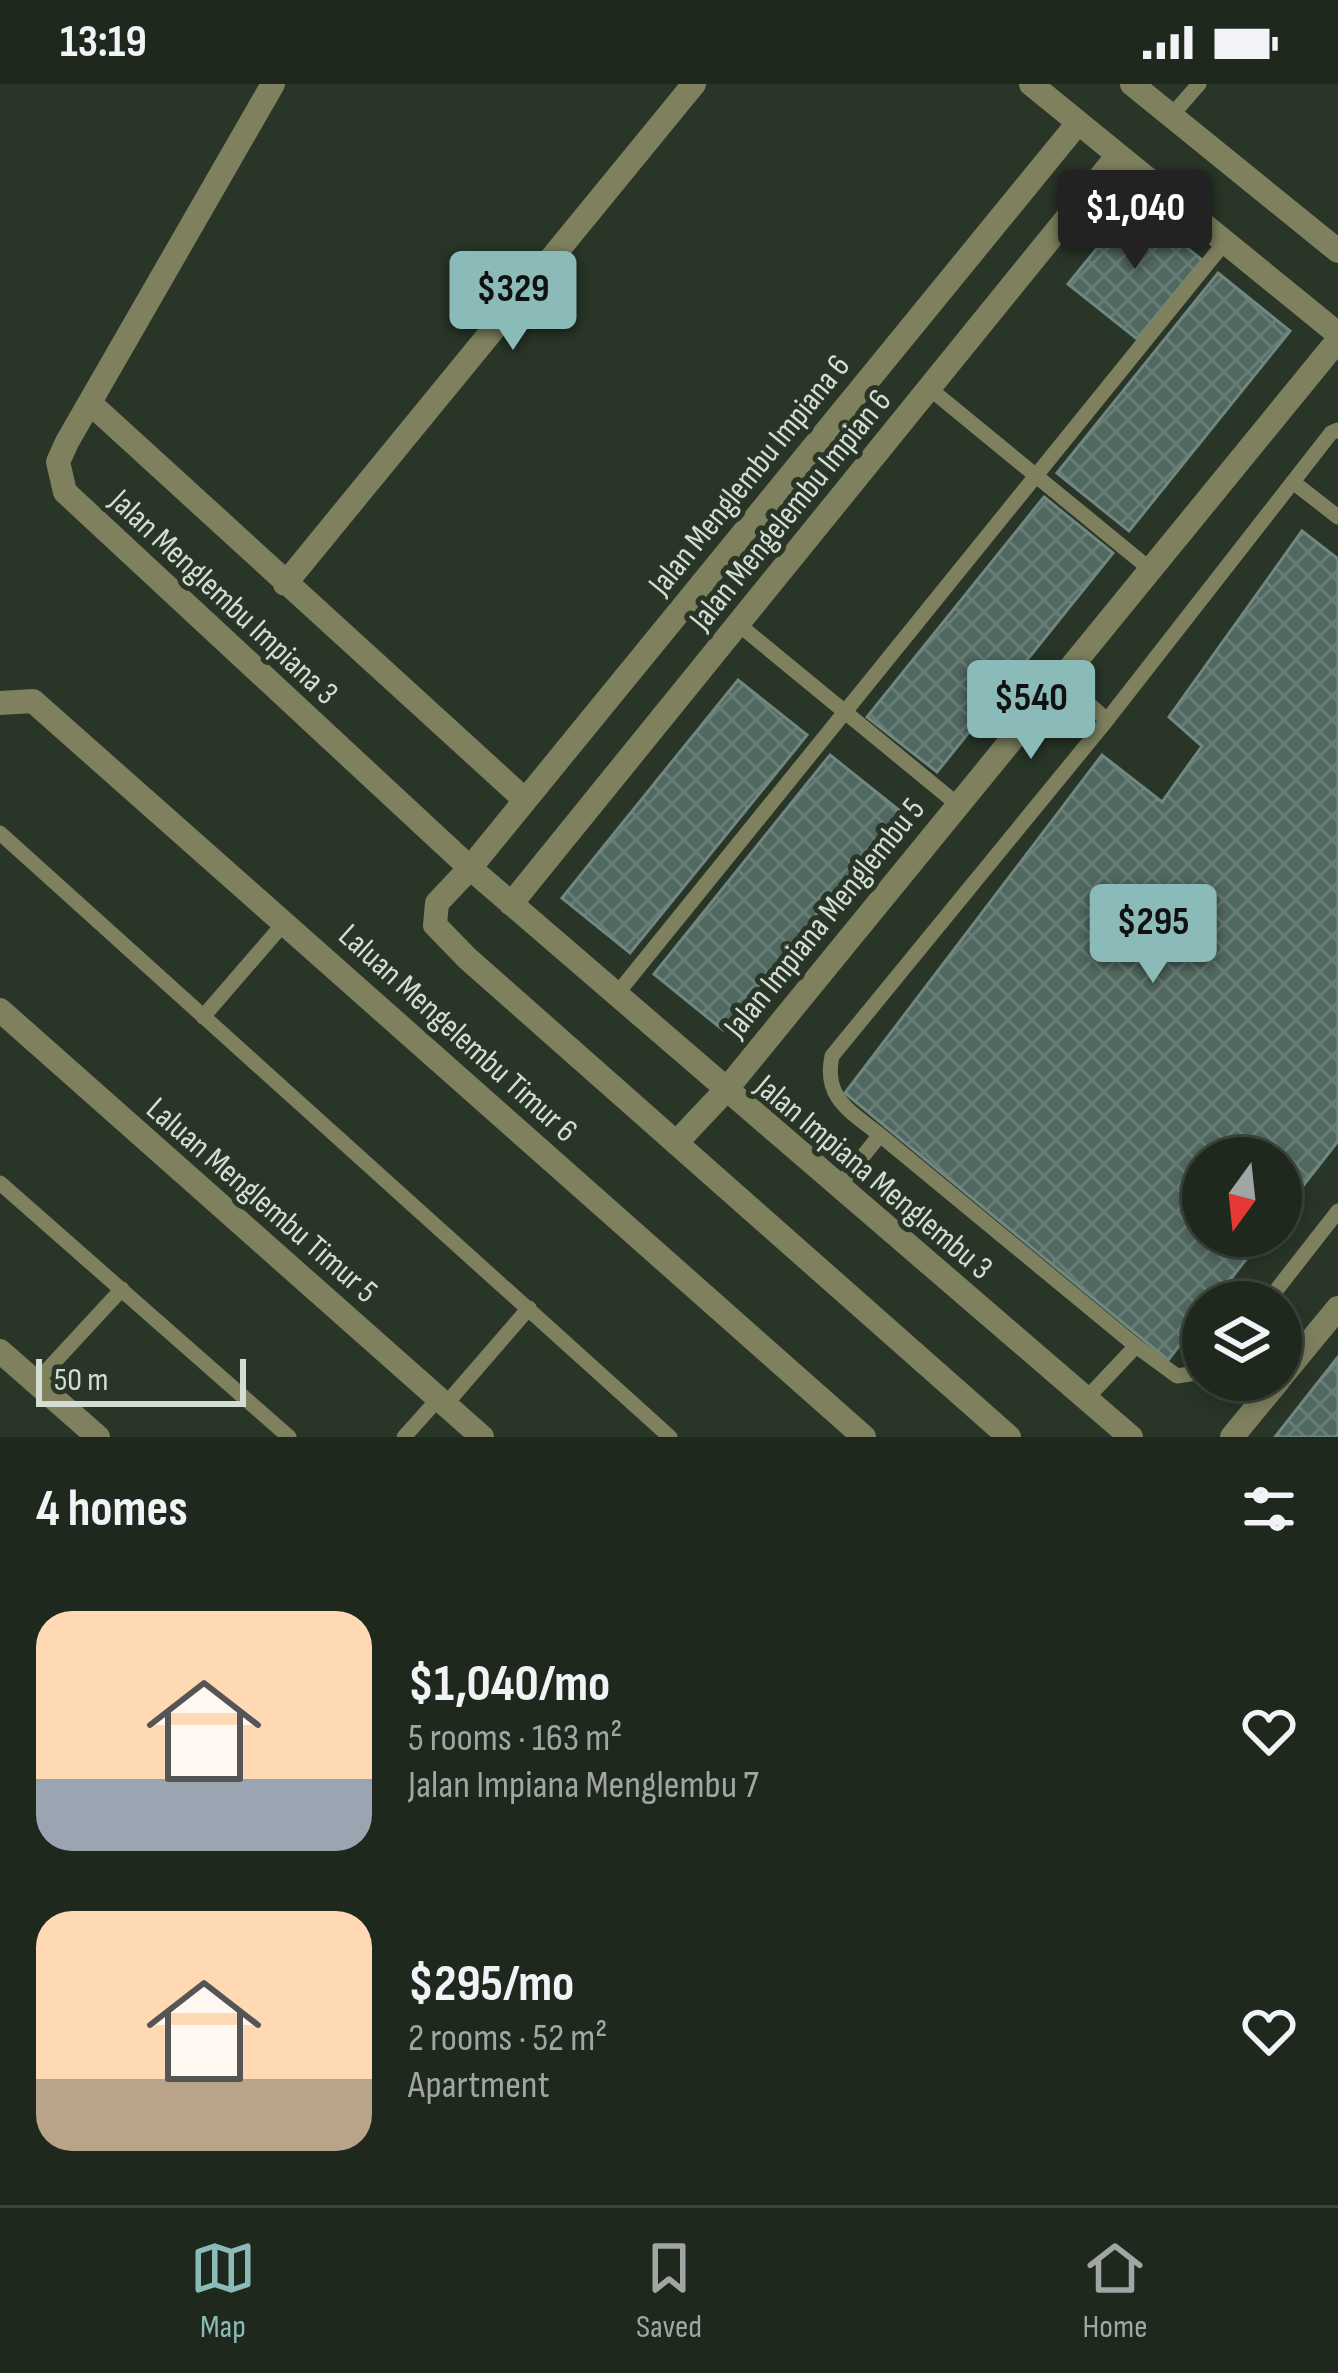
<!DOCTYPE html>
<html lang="en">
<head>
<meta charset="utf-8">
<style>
	:root { --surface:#1e281d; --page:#263026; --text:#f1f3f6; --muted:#a1a6a4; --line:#3c443b; --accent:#8bbbb9 }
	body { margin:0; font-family:"Sofia Sans Condensed",sans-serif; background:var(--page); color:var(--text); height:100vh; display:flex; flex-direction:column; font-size:45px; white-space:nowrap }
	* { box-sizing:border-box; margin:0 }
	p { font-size:39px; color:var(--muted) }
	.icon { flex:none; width:66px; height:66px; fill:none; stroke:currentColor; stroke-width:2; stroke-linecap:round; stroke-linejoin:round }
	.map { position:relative; height:1353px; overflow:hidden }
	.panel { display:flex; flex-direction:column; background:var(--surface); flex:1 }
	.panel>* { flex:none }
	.needle { width:78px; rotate:195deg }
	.tools { position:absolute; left:1182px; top:1053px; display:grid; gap:24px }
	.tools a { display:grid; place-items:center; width:120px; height:120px; border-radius:50%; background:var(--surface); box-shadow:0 6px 18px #0003,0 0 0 3px var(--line); font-size:60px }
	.scale { position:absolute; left:36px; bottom:30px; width:210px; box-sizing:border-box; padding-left:12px; border:6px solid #d4ddd3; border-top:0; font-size:33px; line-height:42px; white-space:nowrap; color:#d4ddd3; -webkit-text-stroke:9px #283527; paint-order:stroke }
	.price { position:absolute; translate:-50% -102px; padding:0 27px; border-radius:12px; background:var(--accent); color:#111; font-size:39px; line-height:78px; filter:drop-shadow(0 3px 6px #0008) }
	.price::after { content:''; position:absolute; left:50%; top:72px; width:36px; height:27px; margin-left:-18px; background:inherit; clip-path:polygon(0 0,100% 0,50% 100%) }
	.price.on { background:#222; color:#fff }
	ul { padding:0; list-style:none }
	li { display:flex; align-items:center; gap:36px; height:300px; padding:0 36px }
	li span { display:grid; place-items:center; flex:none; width:336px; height:240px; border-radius:36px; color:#555 }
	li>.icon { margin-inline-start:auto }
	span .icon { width:144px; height:144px; fill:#fffc; stroke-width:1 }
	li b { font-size:51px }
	h2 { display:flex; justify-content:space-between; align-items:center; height:144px; padding:0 36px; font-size:51px }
	.status { display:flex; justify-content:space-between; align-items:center; height:84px; padding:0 60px; background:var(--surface); direction:ltr }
	.status svg { height:33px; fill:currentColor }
	.dock { display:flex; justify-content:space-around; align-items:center; height:168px; border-top:3px solid var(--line); background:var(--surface); font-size:33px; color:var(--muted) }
	.dock a { display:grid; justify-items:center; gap:6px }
	.dock .on { color:var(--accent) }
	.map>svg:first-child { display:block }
</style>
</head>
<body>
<div class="status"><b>13:19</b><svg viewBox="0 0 49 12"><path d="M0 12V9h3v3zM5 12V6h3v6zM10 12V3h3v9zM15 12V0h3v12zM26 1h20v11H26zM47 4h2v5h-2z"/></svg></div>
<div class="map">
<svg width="1338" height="1353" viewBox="0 0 1338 1353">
	<defs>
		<pattern id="building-cross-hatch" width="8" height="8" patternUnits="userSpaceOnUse" patternTransform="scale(3)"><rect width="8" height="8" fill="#516861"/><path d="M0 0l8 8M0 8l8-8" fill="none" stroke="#697d77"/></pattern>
	</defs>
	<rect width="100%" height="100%" fill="#283527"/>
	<!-- building -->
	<path fill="url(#building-cross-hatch)" stroke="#708881" stroke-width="3" d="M 1133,120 L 1202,176 L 1137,255 L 1068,200 Z
		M 1218,189 L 1290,247 L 1129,447 L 1057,389 Z
		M 1044,413 L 1113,469 L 937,688 L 867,633 Z
		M 1302,447 L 1338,475 L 1338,1057 L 1281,1130 L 1281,1074 L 1203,1074 L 1203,1152 L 1264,1152 L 1213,1218 L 1203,1218 L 1203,1231 L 1168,1276 L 845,1009 L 1102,671 L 1162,718 L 1202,662 L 1169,633 Z
		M 738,596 L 807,651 L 630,869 L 562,814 Z
		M 830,671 L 900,727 L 723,946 L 654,890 Z
		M 1338,1273 L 1338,1353 L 1275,1353 Z"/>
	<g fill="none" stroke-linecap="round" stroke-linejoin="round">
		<!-- service -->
		<path stroke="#7e805e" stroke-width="15" d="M 1171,32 L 1199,0
			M 929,304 L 1151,486
			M 1293,398 L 1338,433
			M 738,540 L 957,720
			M 1107,636 L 1331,349 L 1338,346
			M 0,749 L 670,1353
			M 616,911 L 1225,158
			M 203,933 L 285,838
			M 880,1051 C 850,1027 823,1014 832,972 L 1107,636 L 1061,595
			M 0,1099 L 289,1353
			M 838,1103 L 880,1051 L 1136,1262
			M 1267,1218 L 1338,1127
			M 36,1298 L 122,1205
			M 1086,1315 L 1136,1262 L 1177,1292 L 1203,1288
			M 446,1320 L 529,1224
			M 404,1353 L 439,1314"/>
		<!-- minor -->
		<path stroke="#7e805e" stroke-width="24" d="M 273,0 L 67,358 L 58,378 L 65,408 L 470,784 L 1131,1353
			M 1031,0 L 1338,250
			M 1132,0 L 1338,167
			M 90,319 L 524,715
			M 285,500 L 694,0
			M 511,820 L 1118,71
			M 0,926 L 482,1353
			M 676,1059 L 725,1007 L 1338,256
			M 0,1267 L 98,1353
			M 1281,1293 L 1338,1224
			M 1009,1353 L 467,874 L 435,841 L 437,819 L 470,784 L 1078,39
			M 1232,1353 L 1279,1296"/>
		<!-- tertiary -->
		<path stroke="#7e805e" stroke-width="24" d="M 0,619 L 33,617 L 864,1353"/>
	</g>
	<g text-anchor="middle" stroke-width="10" stroke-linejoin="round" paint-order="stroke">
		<!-- street labels -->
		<g font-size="33" fill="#d4ddd3" stroke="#283527">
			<text transform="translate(748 390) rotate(-51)" y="12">Jalan Menglembu Impiana 6</text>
			<text transform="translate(789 425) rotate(-51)" y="12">Jalan Mengelembu Impian 6</text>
			<text transform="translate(225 512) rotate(43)" y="12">Jalan Menglembu Impiana 3</text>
			<text transform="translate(823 833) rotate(-51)" y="12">Jalan Impiana Menglembu 5</text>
			<text transform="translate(459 948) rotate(42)" y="12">Laluan Mengelembu Timur 6</text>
			<text transform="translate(875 1092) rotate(40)" y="12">Jalan Impiana Menglembu 3</text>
			<text transform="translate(263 1115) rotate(41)" y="12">Laluan Menglembu Timur 5</text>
		</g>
	</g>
</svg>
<div class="tools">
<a><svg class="needle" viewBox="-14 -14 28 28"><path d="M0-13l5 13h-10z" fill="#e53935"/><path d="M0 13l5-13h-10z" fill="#a1a6a4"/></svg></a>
<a><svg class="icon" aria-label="layers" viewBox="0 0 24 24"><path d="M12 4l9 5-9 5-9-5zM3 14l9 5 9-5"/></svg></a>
</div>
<div class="scale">50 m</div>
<b class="price on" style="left:1135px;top:188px">$1,040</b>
<b class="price" style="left:513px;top:269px">$329</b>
<b class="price" style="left:1031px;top:678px">$540</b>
<b class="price" style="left:1153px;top:902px">$295</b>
</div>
<section class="panel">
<h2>4 homes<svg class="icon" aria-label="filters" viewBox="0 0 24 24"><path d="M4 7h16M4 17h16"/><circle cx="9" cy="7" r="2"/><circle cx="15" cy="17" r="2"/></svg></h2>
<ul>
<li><span style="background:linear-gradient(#ffd9b3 70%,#9aa5b1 0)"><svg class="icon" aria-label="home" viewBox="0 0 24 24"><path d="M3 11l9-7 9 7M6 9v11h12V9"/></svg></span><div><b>$1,040/mo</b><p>5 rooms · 163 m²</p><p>Jalan Impiana Menglembu 7</p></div><svg class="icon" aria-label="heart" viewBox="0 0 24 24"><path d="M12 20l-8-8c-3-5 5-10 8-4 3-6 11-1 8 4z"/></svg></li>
<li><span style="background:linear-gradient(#ffd9b3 70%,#b9a48a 0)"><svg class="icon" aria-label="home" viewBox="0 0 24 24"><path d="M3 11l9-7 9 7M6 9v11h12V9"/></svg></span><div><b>$295/mo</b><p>2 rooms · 52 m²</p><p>Apartment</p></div><svg class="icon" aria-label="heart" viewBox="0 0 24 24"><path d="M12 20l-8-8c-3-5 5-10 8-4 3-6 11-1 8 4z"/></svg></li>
</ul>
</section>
<nav class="dock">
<a class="on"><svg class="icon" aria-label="map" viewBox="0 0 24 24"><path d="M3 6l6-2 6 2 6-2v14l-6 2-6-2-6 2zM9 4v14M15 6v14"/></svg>Map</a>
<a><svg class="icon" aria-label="saved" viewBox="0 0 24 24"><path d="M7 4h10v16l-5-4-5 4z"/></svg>Saved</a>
<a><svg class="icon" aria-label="home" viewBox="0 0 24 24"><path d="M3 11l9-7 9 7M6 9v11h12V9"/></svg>Home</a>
</nav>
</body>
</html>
